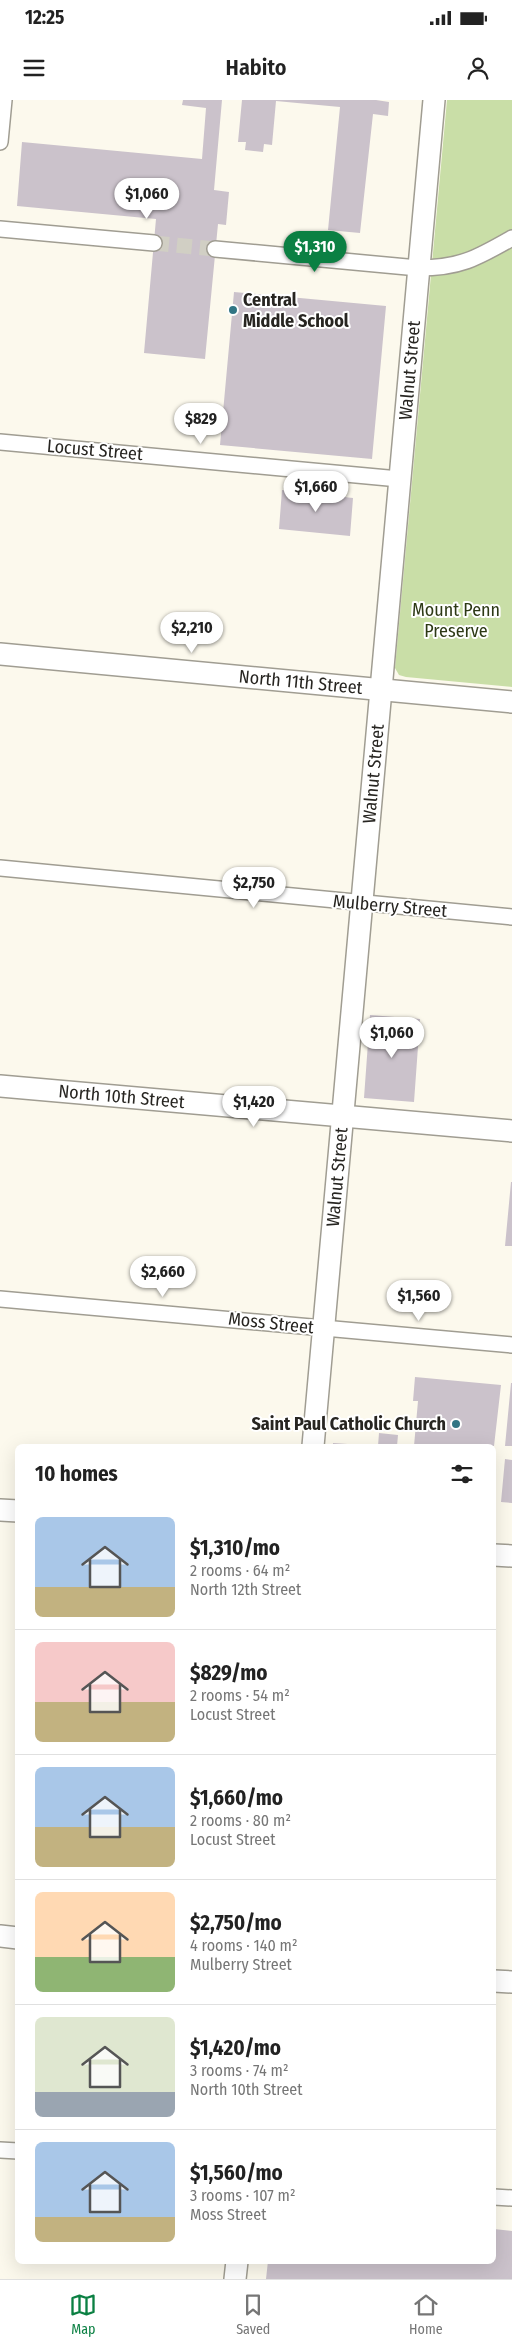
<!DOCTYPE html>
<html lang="en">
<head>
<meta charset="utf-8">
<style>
	:root { --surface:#fff; --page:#f2f2f2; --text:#222; --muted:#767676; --line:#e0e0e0; --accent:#0b8043 }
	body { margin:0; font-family:"Fira Sans Condensed",sans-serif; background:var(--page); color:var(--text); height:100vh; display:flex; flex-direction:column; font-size:19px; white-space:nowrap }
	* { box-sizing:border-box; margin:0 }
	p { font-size:16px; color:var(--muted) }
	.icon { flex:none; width:28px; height:28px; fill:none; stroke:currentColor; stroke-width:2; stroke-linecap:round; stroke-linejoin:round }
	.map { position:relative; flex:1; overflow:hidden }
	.sheet { position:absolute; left:15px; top:1344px; width:481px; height:820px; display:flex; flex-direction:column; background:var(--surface); border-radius:8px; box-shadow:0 5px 20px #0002 }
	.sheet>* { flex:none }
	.price { position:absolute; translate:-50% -42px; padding:0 11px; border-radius:18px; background:#fff; color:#222; font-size:16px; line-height:32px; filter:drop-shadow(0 1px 2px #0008) }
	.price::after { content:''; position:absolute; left:50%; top:30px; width:15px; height:11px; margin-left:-8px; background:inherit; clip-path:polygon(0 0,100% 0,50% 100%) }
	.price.selected { background:var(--accent); color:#fff }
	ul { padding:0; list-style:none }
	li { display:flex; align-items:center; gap:15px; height:125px; padding:0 20px }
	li+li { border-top:1px solid var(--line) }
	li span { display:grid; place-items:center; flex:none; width:140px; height:100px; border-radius:8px; color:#555 }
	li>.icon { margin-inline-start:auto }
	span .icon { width:60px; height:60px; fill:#fffc; stroke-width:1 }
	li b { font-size:21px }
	h2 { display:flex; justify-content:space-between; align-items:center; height:60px; padding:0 20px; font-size:21px }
	.status { display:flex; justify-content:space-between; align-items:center; height:35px; padding:0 25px; background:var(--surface); direction:ltr }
	.status svg { height:14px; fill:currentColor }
	header { display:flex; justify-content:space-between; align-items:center; height:65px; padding:0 20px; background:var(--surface); font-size:22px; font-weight:600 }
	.tab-bar { display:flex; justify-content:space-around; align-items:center; height:70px; border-top:1px solid var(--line); background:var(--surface); font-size:14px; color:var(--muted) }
	.tab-bar a { display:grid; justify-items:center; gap:2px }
	.tab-bar .selected { color:var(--accent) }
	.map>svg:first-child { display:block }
</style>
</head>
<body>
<div class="status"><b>12:25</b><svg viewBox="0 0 49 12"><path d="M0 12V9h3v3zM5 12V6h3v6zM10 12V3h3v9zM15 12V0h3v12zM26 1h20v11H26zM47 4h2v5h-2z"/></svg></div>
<header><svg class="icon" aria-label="menu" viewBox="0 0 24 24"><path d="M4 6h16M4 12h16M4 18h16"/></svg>Habito<svg class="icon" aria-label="person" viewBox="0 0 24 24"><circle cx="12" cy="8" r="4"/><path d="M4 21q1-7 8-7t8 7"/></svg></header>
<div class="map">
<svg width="512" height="2179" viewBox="0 0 512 2179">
	<rect width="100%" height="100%" fill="#fcf9ed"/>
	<!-- green -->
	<path fill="#c9dea7" d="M 447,0 L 512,0 L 512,587 L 406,577 L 399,575 L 395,568 Z"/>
	<!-- building -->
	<path fill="#cbc2cb" d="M 183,0 L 222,0 L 214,90 L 229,92 L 226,125 L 218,124 L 205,259 L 144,253 L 156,119 L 17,106 L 22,42 L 202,59 L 206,8 L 182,5 Z
		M 242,0 L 376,0 L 389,2 L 388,16 L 373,14 L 360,133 L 328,130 L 340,7 L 276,1 L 272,45 L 264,44 L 263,52 L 245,50 L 246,42 L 238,42 Z
		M 234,192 L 386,206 L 372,359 L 220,345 Z
		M 282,390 L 353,398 L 350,436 L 279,429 Z
		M 370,915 L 420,919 L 414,1002 L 364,998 Z
		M 511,1082 L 512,1082 L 512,1146 L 505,1146 Z
		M 415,1277 L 501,1285 L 494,1346 L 414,1346 L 418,1301 L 413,1301 Z
		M 511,1283 L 512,1283 L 512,1346 L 505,1346 Z
		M 379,1333 L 398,1335 L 397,1346 L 378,1346 Z
		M 333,1343 L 362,1345 L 362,1346 L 333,1346 Z
		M 505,1359 L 512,1360 L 512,1403 L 501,1402 Z
		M 494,2129 L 512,2131 L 512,2179 L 266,2179 L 268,2161 L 494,2161 Z"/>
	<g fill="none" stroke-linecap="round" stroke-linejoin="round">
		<!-- street-tunnel -->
		<path stroke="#d1cfc4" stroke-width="15" stroke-dasharray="15 8" stroke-linecap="butt" d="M 154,143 L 215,149"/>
		<!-- street casing -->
		<g stroke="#a09d92" stroke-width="18">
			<path id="street" d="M 0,42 L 4,0
				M 0,129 L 154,143
				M 215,149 L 418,168 C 460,168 477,158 512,138
				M 0,342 L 399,379
				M 0,768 L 512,817
				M 0,1199 L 512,1245
				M 0,2050 L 18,2051
				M 494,2097 L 512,2098"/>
		</g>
		<!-- secondary casing -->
		<g stroke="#a09d92" stroke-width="24">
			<g id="secondary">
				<path id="s1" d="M 0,554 L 512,602"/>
				<path id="s2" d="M 0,986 L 512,1031"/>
				<path id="s3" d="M 313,1346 L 434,0"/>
				<path d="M 0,1410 L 18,1411"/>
				<path d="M 494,1455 L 512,1456"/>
				<path d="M 0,1836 L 18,1838"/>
				<path d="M 494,1881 L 512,1882"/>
				<path d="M 235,2179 L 237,2161"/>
			</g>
		</g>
		<!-- street -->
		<use href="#street" stroke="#fff" stroke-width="15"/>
		<!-- secondary -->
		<use href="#secondary" stroke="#fff" stroke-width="21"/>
	</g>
	<!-- markers -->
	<g fill="#317584" stroke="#fff" stroke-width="2">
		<circle cx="233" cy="210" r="5"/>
		<circle cx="456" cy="1324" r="5"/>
	</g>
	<g text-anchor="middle" stroke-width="4" stroke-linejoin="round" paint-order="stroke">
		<!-- poi labels -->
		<g font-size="18" font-weight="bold" fill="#272521" stroke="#fff" text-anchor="start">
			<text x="243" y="206">Central<tspan x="243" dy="21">Middle School</tspan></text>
			<text x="446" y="1330" text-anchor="end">Saint Paul Catholic Church</text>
		</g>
		<!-- street labels -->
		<g font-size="18" fill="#272521" stroke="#fff">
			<text dy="6" stroke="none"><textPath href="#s3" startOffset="1080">Walnut Street</textPath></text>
			<text transform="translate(95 350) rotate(5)" y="6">Locust Street</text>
			<text dy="6" stroke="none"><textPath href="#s1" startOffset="302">North 11th Street</textPath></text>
			<text dy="6" stroke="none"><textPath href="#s3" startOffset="675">Walnut Street</textPath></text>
			<text transform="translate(390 806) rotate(5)" y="6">Mulberry Street</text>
			<text dy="6" stroke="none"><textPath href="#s2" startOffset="122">North 10th Street</textPath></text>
			<text dy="6" stroke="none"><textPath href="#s3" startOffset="270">Walnut Street</textPath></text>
			<text transform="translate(271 1223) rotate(6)" y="6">Moss Street</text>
		</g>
		<!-- park labels -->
		<g font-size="18" fill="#2d3915" stroke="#fff">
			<text x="456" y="516">Mount Penn<tspan x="456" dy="21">Preserve</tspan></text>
		</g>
	</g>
</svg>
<b class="price" style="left:147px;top:120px">$1,060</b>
<b class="price selected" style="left:315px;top:173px">$1,310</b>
<b class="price" style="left:201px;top:345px">$829</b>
<b class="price" style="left:316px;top:413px">$1,660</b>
<b class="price" style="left:192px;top:554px">$2,210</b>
<b class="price" style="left:254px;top:809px">$2,750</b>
<b class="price" style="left:392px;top:959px">$1,060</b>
<b class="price" style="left:254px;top:1028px">$1,420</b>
<b class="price" style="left:163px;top:1198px">$2,660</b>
<b class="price" style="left:419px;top:1222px">$1,560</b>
<section class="sheet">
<h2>10 homes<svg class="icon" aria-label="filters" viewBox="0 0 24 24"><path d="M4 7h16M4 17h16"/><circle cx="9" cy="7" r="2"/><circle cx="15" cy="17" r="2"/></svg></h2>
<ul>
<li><span style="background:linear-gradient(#a9c7e8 70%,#c2b280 0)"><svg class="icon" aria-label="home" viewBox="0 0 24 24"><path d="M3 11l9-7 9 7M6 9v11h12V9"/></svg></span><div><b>$1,310/mo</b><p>2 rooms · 64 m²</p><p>North 12th Street</p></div></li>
<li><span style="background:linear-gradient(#f6c9c9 60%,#c2b280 0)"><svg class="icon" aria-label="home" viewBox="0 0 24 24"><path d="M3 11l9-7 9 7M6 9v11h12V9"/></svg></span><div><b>$829/mo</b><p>2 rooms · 54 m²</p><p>Locust Street</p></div></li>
<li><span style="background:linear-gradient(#a9c7e8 60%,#c2b280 0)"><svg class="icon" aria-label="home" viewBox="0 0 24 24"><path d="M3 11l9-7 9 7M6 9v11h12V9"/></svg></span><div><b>$1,660/mo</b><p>2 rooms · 80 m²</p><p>Locust Street</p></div></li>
<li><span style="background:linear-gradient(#ffd9b3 65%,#8fb573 0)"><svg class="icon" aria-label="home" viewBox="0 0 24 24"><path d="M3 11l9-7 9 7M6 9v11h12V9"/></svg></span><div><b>$2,750/mo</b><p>4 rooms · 140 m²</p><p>Mulberry Street</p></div></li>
<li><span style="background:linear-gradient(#dfe7d0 75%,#9aa5b1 0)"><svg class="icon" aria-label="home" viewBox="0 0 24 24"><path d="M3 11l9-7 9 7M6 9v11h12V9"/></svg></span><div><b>$1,420/mo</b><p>3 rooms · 74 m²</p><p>North 10th Street</p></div></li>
<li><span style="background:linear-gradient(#a9c7e8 75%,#c2b280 0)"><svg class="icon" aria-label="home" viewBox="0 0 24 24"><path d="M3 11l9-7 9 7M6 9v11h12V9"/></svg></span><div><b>$1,560/mo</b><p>3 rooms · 107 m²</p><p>Moss Street</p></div></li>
</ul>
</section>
</div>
<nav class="tab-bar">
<a class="selected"><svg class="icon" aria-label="map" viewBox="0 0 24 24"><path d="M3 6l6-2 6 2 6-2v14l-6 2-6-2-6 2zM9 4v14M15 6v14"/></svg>Map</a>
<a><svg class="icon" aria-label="saved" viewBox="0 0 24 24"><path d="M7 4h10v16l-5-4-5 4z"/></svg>Saved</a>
<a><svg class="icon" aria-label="home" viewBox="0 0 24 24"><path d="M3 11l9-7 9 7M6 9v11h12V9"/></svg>Home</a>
</nav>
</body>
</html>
